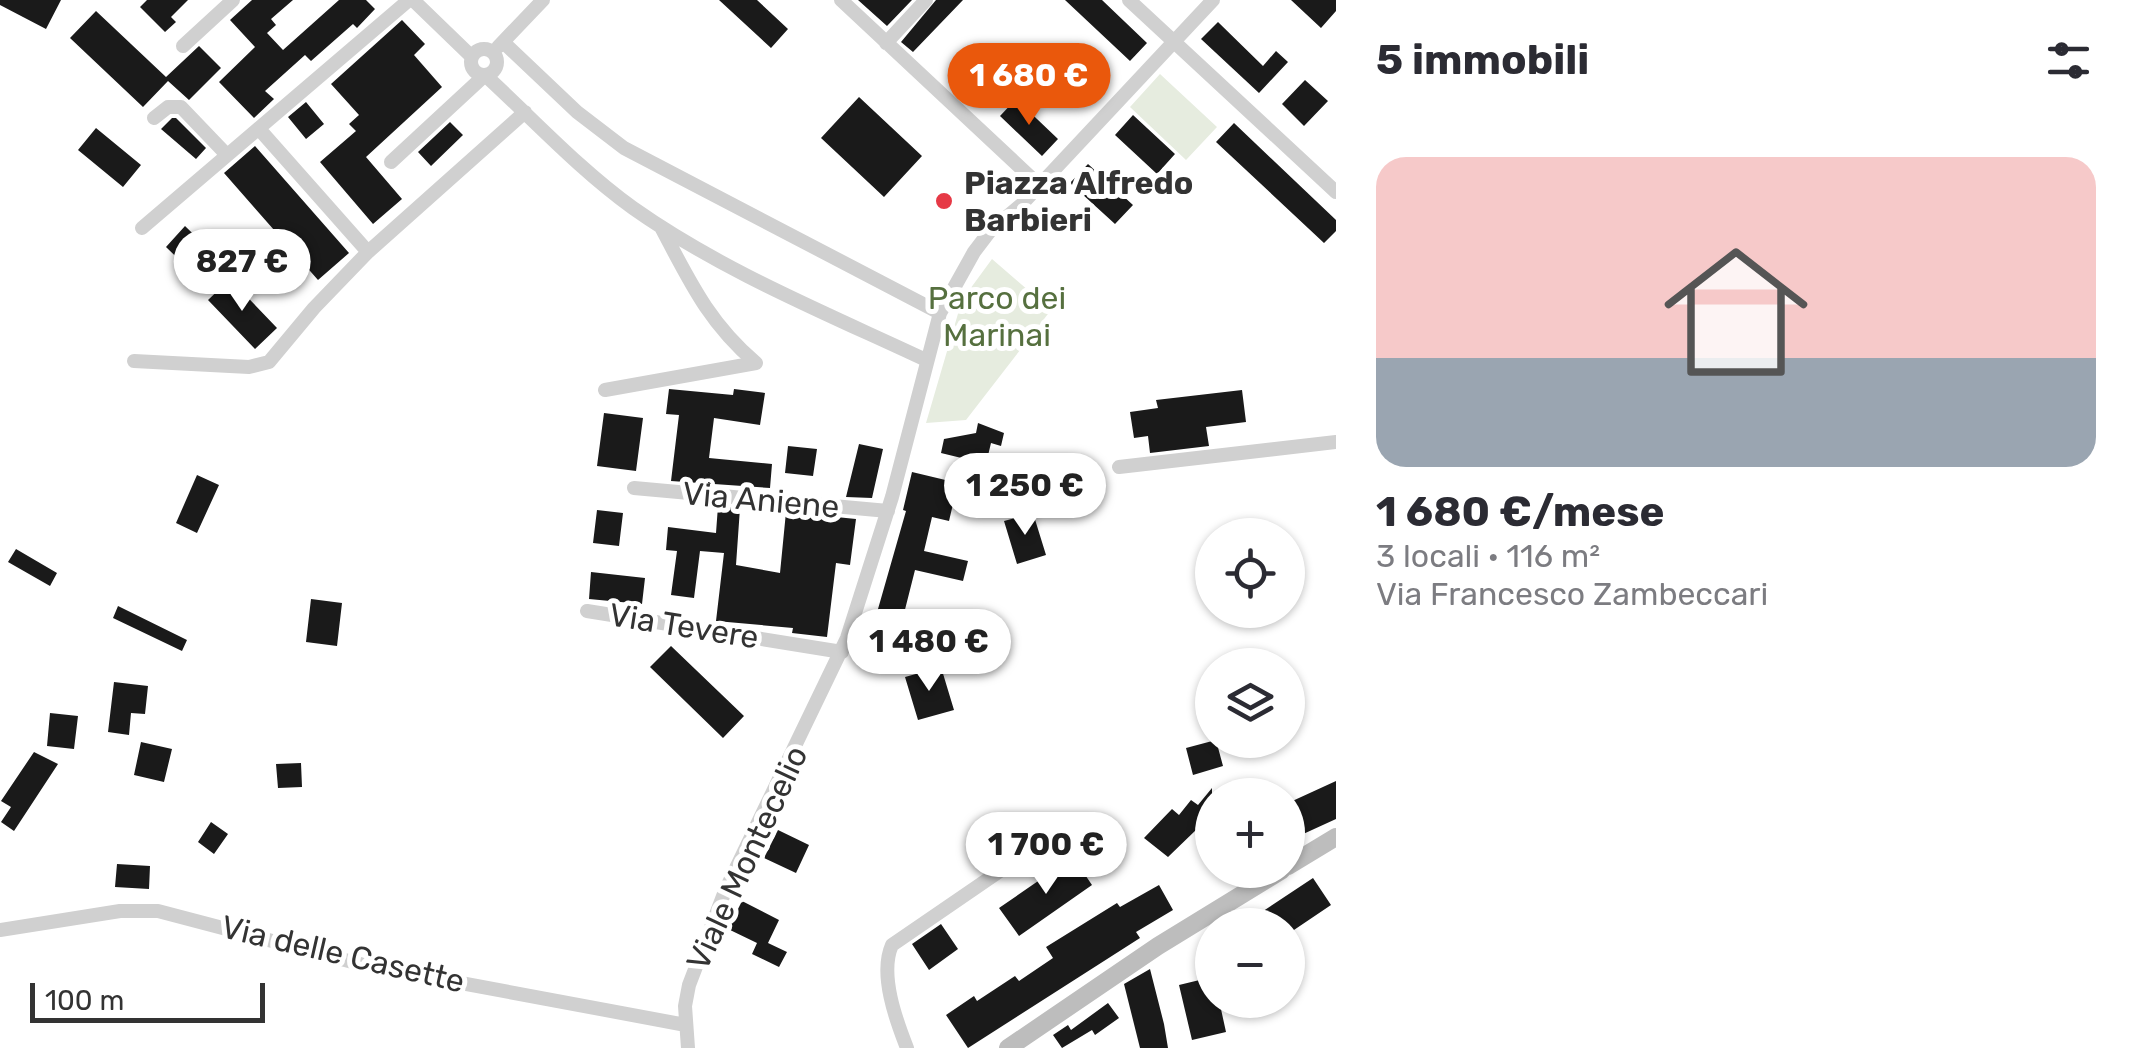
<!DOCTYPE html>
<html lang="it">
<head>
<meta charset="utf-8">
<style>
	:root { --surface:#fff; --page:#f7f7f7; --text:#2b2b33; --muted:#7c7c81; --accent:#ea580c }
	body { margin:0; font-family:Rubik,sans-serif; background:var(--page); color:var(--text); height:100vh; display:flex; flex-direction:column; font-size:38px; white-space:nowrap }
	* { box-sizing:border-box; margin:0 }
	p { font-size:32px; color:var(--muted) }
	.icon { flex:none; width:55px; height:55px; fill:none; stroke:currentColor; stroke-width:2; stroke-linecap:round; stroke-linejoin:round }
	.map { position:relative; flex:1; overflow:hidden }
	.panel { display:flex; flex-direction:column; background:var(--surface); width:800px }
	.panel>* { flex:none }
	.fabs { position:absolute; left:1195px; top:518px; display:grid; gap:20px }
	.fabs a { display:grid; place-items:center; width:110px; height:110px; border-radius:50%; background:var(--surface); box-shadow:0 2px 8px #0004; font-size:50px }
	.scale { position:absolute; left:30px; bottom:25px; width:235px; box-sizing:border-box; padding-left:10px; border:5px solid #333; border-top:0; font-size:28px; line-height:35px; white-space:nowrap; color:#333; -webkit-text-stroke:8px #fff; paint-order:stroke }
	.price { position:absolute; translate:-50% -85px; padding:0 22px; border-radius:35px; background:#fff; color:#222; font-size:32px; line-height:65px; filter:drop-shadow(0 2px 5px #0008) }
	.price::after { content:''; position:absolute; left:50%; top:60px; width:30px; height:22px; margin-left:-15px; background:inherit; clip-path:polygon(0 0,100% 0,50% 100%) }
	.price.selected { background:var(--accent); color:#fff }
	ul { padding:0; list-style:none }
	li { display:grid; align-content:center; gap:20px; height:530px; padding:0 40px }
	li span { display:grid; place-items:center; height:310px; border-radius:30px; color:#555 }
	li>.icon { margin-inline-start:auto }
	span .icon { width:180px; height:180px; fill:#fffc; stroke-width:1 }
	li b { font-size:42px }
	h2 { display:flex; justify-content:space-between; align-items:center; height:120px; padding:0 40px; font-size:42px }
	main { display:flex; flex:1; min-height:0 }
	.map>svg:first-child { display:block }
</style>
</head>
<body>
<main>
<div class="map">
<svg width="1336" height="1048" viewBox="0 0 1336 1048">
	<rect width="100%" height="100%" fill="#fff"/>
	<!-- green -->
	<path fill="#e6ecdf" d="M 1160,74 L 1217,127 L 1186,160 L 1130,107 Z
		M 992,259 L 1051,310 L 966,420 L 926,423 L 962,300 Z"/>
	<!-- building -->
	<path fill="#1a1a1a" d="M 0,0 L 61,0 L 46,29 L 0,5 Z
		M 147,0 L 188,0 L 171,17 L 176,22 L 165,32 L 140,7 Z
		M 252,0 L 293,0 L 271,19 L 276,25 L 267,33 L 283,50 L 339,0 L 366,0 L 375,9 L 357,28 L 353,24 L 311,61 L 305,55 L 265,91 L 274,99 L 254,118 L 219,82 L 255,47 L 230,20 Z
		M 719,0 L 757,0 L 788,29 L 771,48 Z
		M 858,0 L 912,0 L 887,26 Z
		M 936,0 L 963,0 L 913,52 L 901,42 Z
		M 1065,0 L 1102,0 L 1147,43 L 1130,61 Z
		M 1291,0 L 1336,0 L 1336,11 L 1321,28 Z
		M 96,11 L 166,77 L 199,46 L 221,68 L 189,100 L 168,81 L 143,107 L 70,38 Z
		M 402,20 L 425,44 L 414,55 L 442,87 L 366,157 L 402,199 L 373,224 L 320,162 L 356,131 L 349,124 L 359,115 L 331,84 Z
		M 1218,22 L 1263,66 L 1276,51 L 1288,62 L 1259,93 L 1201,39 Z
		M 1058,53 L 1100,90 L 1086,106 L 1044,69 Z
		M 1305,80 L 1328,101 L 1304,126 L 1282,104 Z
		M 859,97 L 922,156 L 884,197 L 821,138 Z
		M 1016,99 L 1058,139 L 1042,156 L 1000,116 Z
		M 306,102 L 324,124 L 306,139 L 288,117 Z
		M 1133,115 L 1175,154 L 1157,174 L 1115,135 Z
		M 172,118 L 176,118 L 206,148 L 196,159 L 161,129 Z
		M 450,122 L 463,135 L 431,166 L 418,152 Z
		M 1234,123 L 1336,220 L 1336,231 L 1324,243 L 1216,142 Z
		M 96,128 L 141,165 L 123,187 L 78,150 Z
		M 255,146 L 349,253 L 318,280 L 224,173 Z
		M 1088,164 L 1133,205 L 1115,224 L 1070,183 Z
		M 185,226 L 218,258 L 198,278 L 166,247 Z
		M 230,279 L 277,328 L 255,349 L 208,300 Z
		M 669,389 L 733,395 L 734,389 L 765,393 L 760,425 L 714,418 L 709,458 L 772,464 L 770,488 L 671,481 L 679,415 L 666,414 Z
		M 1242,390 L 1246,422 L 1206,427 L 1209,446 L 1150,453 L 1148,436 L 1134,438 L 1130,412 L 1158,408 L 1156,400 Z
		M 604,413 L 643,418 L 636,471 L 597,466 Z
		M 978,423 L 1004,433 L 1001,446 L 991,443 L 986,464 L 941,453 L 944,439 L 976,433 Z
		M 859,444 L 883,449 L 872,498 L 846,497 Z
		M 788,446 L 817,449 L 813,476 L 785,473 Z
		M 912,472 L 958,483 L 949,521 L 932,517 L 924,551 L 968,561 L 963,581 L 915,570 L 893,657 L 866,651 L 906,511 L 903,510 Z
		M 197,475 L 219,485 L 197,533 L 176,523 Z
		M 718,506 L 740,508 L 736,565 L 780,573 L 786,512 L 856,519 L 850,565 L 836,563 L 827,637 L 792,633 L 793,628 L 716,621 L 724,553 L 700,551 L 694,598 L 671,595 L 677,551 L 666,550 L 668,527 L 716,533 Z
		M 597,510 L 623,513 L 619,546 L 593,543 Z
		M 1033,513 L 1046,555 L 1017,564 L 1004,521 Z
		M 16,549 L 57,573 L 50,586 L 8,562 Z
		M 591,572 L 645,578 L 642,604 L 589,599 Z
		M 311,599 L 342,603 L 337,646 L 306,642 Z
		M 118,606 L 187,640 L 182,651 L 113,618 Z
		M 671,646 L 744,716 L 723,738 L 650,667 Z
		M 941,667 L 954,710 L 918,720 L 905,677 Z
		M 114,682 L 148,686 L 145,714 L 131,713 L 129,735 L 108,732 Z
		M 50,713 L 78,716 L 74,749 L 47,746 Z
		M 1216,740 L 1223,766 L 1193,775 L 1186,748 Z
		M 141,742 L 172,749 L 164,782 L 134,775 Z
		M 34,752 L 58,764 L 14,831 L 1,822 L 11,807 L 1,801 Z
		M 301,763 L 302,787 L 278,788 L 276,764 Z
		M 1336,781 L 1336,819 L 1301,835 L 1294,820 L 1288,823 L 1288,803 Z
		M 1212,788 L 1212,821 L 1202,833 L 1197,829 L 1168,857 L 1144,838 L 1172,809 L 1179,815 L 1191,800 L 1198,805 Z
		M 211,822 L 228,834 L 214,854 L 198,842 Z
		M 778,830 L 809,845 L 796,873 L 764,858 Z
		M 1073,857 L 1092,885 L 1019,936 L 999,908 Z
		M 117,864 L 150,866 L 149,889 L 115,887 Z
		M 1313,878 L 1331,905 L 1288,934 L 1288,925 L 1242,925 Z
		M 1159,885 L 1173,910 L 1136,932 L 1140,938 L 968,1048 L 946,1015 L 974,996 L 977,1001 L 1015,976 L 1019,981 L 1053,958 L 1046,947 L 1117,903 L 1120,907 Z
		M 742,901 L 779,920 L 768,943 L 787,952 L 779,967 L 752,954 L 757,943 L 728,929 Z
		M 941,924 L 958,949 L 929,970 L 912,944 Z
		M 1150,969 L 1164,1024 L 1168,1048 L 1140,1048 L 1124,984 Z
		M 1212,977 L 1212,1000 L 1219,1000 L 1226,1032 L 1192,1040 L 1179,985 Z
		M 1108,1003 L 1119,1018 L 1095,1035 L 1092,1030 L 1062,1048 L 1053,1035 L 1068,1025 L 1071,1030 Z"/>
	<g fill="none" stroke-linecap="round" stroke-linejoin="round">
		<!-- street -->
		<path stroke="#d0d0d0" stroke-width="14" d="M 413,0 L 472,57
			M 841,0 L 1039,185
			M 1129,0 L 1336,192
			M 503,42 L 577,112 L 624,148 L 940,313
			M 886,43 L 926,0
			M 183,46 L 233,0
			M 498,47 L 543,0
			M471 62a13 13 0 1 1 26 0a13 13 0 1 1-26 0Z
			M 154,118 L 168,107 L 181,107 L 226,154
			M 260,130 L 368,252
			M 391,162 L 485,75 C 534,120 579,169 633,208 C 722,271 828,314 926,360
			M 142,228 L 409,0
			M 134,361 L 249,367 L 269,362 L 314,308 L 368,252 L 525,112
			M 605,390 L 756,363 C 709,323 690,282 662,229
			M 1119,467 L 1336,442
			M 634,488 L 888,511
			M 587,611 L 842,652
			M 0,930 L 120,911 L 158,911 L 364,965 L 686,1025
			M 688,1048 L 685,1006 L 689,985 L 725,891 L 847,638 L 892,497 L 940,313 L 974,252 L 990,231 L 1022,204 L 1213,0
			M 907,1048 C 896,1020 879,974 892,945 L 1051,836"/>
		<!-- secondary -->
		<path stroke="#bdbdbd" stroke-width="18" d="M 1288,866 L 1336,837
			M 1008,1048 L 1158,946 L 1282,870"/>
	</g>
	<!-- markers -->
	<circle fill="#e63946" stroke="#fff" stroke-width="4" cx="944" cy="201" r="10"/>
	<g text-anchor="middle" stroke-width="10" stroke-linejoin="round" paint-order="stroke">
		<!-- poi labels -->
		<g font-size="32" font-weight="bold" fill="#333" stroke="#fff" text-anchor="start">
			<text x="964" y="194">Piazza Alfredo<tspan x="964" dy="37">Barbieri</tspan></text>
		</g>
		<!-- park labels -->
		<g font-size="32" fill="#56703f" stroke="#fff">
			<text x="997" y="309">Parco dei<tspan x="997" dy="37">Marinai</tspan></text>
		</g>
		<!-- street labels -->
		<g font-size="32" fill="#333" stroke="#fff">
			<text transform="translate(761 500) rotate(5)" y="11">Via Aniene</text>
			<text transform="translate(684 626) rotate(9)" y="11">Via Tevere</text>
			<text transform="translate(747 858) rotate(-65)" y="11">Viale Montecelio</text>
			<text transform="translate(343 954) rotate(13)" y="11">Via delle Casette</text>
		</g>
	</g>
</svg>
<div class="fabs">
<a><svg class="icon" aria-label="locate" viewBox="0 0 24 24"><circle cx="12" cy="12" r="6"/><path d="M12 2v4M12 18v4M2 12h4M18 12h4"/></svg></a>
<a><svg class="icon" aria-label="layers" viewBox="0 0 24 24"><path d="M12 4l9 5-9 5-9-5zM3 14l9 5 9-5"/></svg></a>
<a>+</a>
<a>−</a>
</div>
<div class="scale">100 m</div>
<b class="price selected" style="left:1029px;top:128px">1 680 €</b>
<b class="price" style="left:242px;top:314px">827 €</b>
<b class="price" style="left:1025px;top:538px">1 250 €</b>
<b class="price" style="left:929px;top:694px">1 480 €</b>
<b class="price" style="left:1046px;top:897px">1 700 €</b>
</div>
<section class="panel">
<h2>5 immobili<svg class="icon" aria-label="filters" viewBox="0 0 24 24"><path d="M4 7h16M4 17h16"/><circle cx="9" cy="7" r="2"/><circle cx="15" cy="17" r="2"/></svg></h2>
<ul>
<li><span style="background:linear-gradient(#f6c9c9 65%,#9aa5b1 0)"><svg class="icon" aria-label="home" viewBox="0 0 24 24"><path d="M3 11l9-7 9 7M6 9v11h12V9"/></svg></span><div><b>1 680 €/mese</b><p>3 locali · 116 m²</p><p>Via Francesco Zambeccari</p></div></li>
</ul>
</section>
</main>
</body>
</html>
